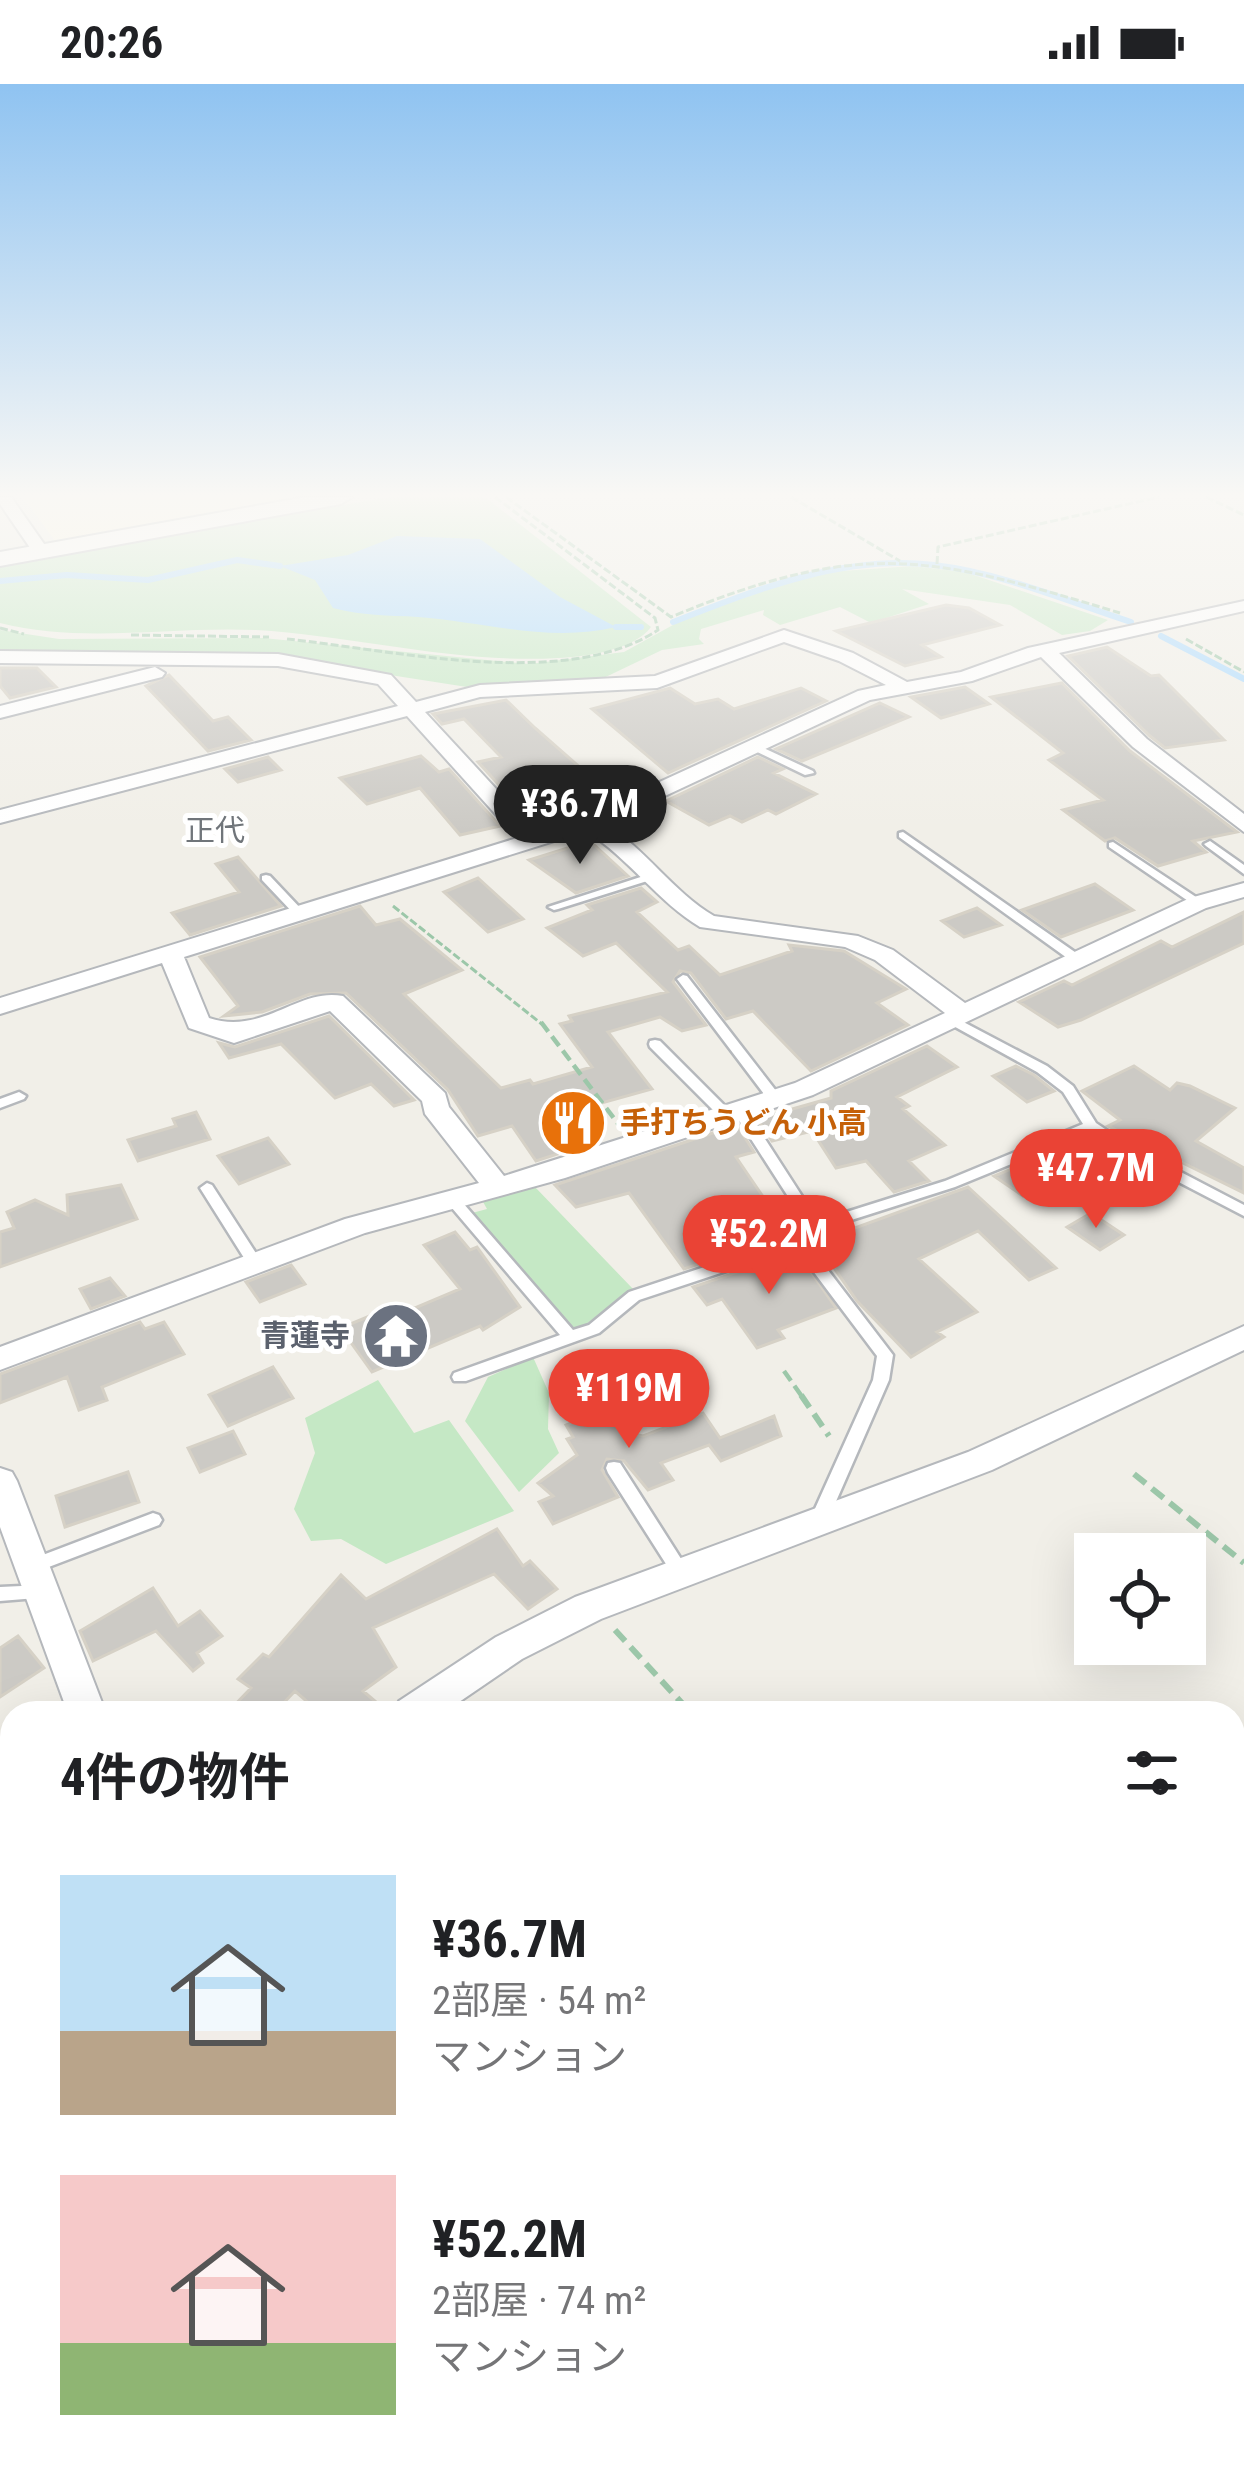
<!DOCTYPE html>
<html lang="ja">
<head>
<meta charset="utf-8">
<style>
	:root { --surface:#fff; --page:#f2f2f2; --text:#202124; --muted:#757577; --accent:#ea4335 }
	body { margin:0; font-family:"Roboto Condensed","Noto Sans JP",sans-serif; background:var(--page); color:var(--text); height:100vh; display:flex; flex-direction:column; font-size:45px; white-space:nowrap }
	* { box-sizing:border-box; margin:0 }
	p { font-size:39px; color:var(--muted) }
	.icon { flex:none; width:66px; height:66px; fill:none; stroke:currentColor; stroke-width:2; stroke-linecap:round; stroke-linejoin:round }
	.map { position:relative; flex:1; overflow:hidden }
	.sheet { position:absolute; left:0px; top:1617px; width:1245px; height:768px; display:flex; flex-direction:column; background:var(--surface); border-radius:36px 36px 0 0; box-shadow:0 12px 48px #0002 }
	.sheet>* { flex:none }
	.buttons { position:absolute; left:1074px; top:1449px; display:grid; gap:24px }
	.buttons a { display:grid; place-items:center; width:132px; height:132px; border-radius:0px; background:var(--surface); box-shadow:0 12px 48px #0002; font-size:60px }
	.price { position:absolute; translate:-50% -102px; padding:0 27px; border-radius:42px; background:var(--accent); color:#fff; font-size:39px; line-height:78px; filter:drop-shadow(0 3px 6px #0008) }
	.price::after { content:''; position:absolute; left:50%; top:72px; width:36px; height:27px; margin-left:-18px; background:inherit; clip-path:polygon(0 0,100% 0,50% 100%) }
	.price.current { background:#222; color:#fff }
	ul { padding:0; list-style:none }
	li { display:flex; align-items:center; gap:36px; height:300px; padding:0 60px }
	li span { display:grid; place-items:center; flex:none; width:336px; height:240px; border-radius:0px; color:#555 }
	li>.icon { margin-inline-start:auto }
	span .icon { width:144px; height:144px; fill:#fffc; stroke-width:1 }
	li b { font-size:51px }
	h2 { display:flex; justify-content:space-between; align-items:center; height:144px; padding:0 60px; font-size:51px }
	.status { display:flex; justify-content:space-between; align-items:center; height:84px; padding:0 60px; background:var(--surface); direction:ltr }
	.status svg { height:33px; fill:currentColor }
	.map>svg:first-child { display:block }
</style>
</head>
<body>
<div class="status"><b>20:26</b><svg viewBox="0 0 49 12"><path d="M0 12V9h3v3zM5 12V6h3v6zM10 12V3h3v9zM15 12V0h3v12zM26 1h20v11H26zM47 4h2v5h-2z"/></svg></div>
<div class="map">
<svg width="1244" height="2385" viewBox="0 0 1244 2385">
	<rect width="100%" height="100%" fill="#f1efe8"/>
	<!-- commercial -->
	<path fill="#fef7e0" d="M 23,413 L 294,413 L 55,457 Z"/>
	<!-- green -->
	<path fill="#c5e8c5" d="M 388,413 L 485,413 L 651,543 C 634,566 585,573 558,574 C 458,580 355,552 256,546 C 171,542 82,560 0,539 L 0,483 Z
		M 913,482 L 965,488 L 1108,536 L 1090,547 L 1062,551 L 1010,521 L 902,505 L 929,520 L 871,539 L 840,523 L 780,541 L 763,531 L 764,526 L 701,545 L 699,555 L 704,560 L 662,566 L 589,601 L 513,603 L 467,603 L 281,574 L 0,571 L 0,546 L 59,555 L 263,554 L 529,580 L 624,568 L 682,536 L 813,489 Z
		M 535,1103 L 634,1206 L 576,1247 L 472,1129 L 487,1125 L 482,1116 Z
		M 533,1273 L 549,1309 L 548,1345 L 559,1369 L 519,1408 L 465,1337 L 488,1293 Z
		M 378,1296 L 414,1349 L 449,1336 L 514,1427 L 386,1480 L 341,1455 L 311,1457 L 294,1425 L 315,1369 L 305,1334 Z"/>
	<!-- water -->
	<path fill="#aadaff" d="M 397,452 L 480,455 L 560,513 L 616,543 C 550,559 485,538 418,533 C 388,531 362,532 333,524 L 315,496 L 280,482 L 348,471 Z"/>
	<g fill="none" stroke-linecap="round" stroke-linejoin="round">
		<!-- stream-far2 -->
		<path stroke="#aadaff" stroke-width="6" d="M 0,497 L 67,491 L 148,496 L 237,476 L 280,482
			M 673,538 C 755,506 844,470 934,481 C 1002,489 1067,517 1131,538
			M 616,543 L 641,543
			M 1161,552 L 1244,595"/>
		<!-- stream-far1 -->
		<path stroke="#aadaff" stroke-width="10" d="M 1233,1742 L 1244,1732"/>
		<!-- stream -->
		<path stroke="#aadaff" stroke-width="14" d="M 518,2385 L 532,2373"/>
	</g>
	<!-- building -->
	<path fill="#cccac5" stroke="#d6d1c6" stroke-width="3" d="M 946,521 L 969,524 L 1000,541 L 922,561 L 941,573 L 905,582 L 836,547 Z
		M 1107,563 L 1151,592 L 1159,591 L 1224,656 L 1165,664 L 1150,652 L 1068,572 Z
		M 0,584 L 37,584 L 56,603 L 10,614 L 0,602 Z
		M 169,591 L 213,637 L 228,633 L 251,656 L 208,667 L 146,602 Z
		M 1062,599 L 1130,667 L 1237,748 L 1193,757 L 1206,768 L 1158,782 L 1115,754 L 1105,757 L 1063,726 L 1103,716 L 1049,676 L 1063,669 L 991,613 Z
		M 965,603 L 989,620 L 941,634 L 911,613 Z
		M 670,604 L 695,620 L 718,615 L 734,625 L 801,604 L 826,617 L 668,689 L 592,625 Z
		M 506,616 L 535,644 L 615,714 L 530,735 L 478,678 L 501,673 L 464,635 L 442,640 L 433,630 Z
		M 880,619 L 909,633 L 802,677 L 776,665 Z
		M 421,672 L 439,688 L 449,685 L 500,742 L 460,751 L 420,704 L 367,720 L 340,694 Z
		M 268,673 L 281,686 L 238,698 L 225,685 Z
		M 758,673 L 783,685 L 774,689 L 816,710 L 776,730 L 768,726 L 742,738 L 730,732 L 709,741 L 666,717 Z
		M 590,757 L 628,792 L 576,809 L 529,776 Z
		M 238,773 L 281,822 L 190,851 L 172,829 L 239,808 L 216,780 Z
		M 478,794 L 523,835 L 488,848 L 444,808 Z
		M 1095,800 L 1133,826 L 1061,853 L 1022,826 Z
		M 641,804 L 657,818 L 637,828 L 678,866 L 689,862 L 720,891 L 792,867 L 789,861 L 844,867 L 906,905 L 877,919 L 908,941 L 811,987 L 753,927 L 726,935 L 691,889 L 680,887 L 673,898 L 706,941 L 682,947 L 660,933 L 608,948 L 652,1005 L 569,1028 L 594,1058 L 536,1077 L 512,1042 L 478,1052 L 448,1006 L 346,909 L 310,910 L 262,928 L 224,932 L 238,922 L 200,873 L 360,822 L 376,841 L 400,835 L 462,886 L 404,910 L 501,1004 L 530,996 L 533,1000 L 592,983 L 560,940 L 572,937 L 569,932 L 667,908 L 616,859 L 583,872 L 547,844 L 592,826 L 587,821 Z
		M 977,824 L 1001,841 L 964,853 L 942,837 Z
		M 1244,828 L 1244,859 L 1081,936 L 1058,943 L 1019,918 L 1064,897 L 1072,901 L 1161,857 L 1172,863 Z
		M 329,932 L 414,1016 L 394,1022 L 371,1000 L 335,1014 L 281,960 L 229,974 L 219,959 L 235,963 Z
		M 927,962 L 957,983 L 897,1013 L 909,1022 L 903,1025 L 945,1061 L 909,1077 L 929,1097 L 894,1108 L 866,1077 L 836,1084 L 812,1047 L 772,1057 L 757,1035 L 831,1014 L 831,1007 Z
		M 1016,982 L 1034,991 L 1054,1007 L 1027,1018 L 993,992 Z
		M 1134,982 L 1170,1006 L 1177,999 L 1190,1002 L 1235,1024 L 1196,1057 L 1244,1084 L 1244,1109 L 1108,1042 L 1120,1036 L 1082,1007 Z
		M 196,1028 L 210,1055 L 138,1077 L 128,1056 L 176,1042 L 173,1035 Z
		M 737,1041 L 754,1068 L 736,1073 L 766,1117 L 779,1118 L 799,1144 L 795,1148 L 684,1185 L 629,1109 L 576,1123 L 555,1101 Z
		M 1090,1053 L 1111,1067 L 1023,1112 L 994,1092 Z
		M 268,1054 L 289,1080 L 239,1100 L 218,1072 Z
		M 121,1101 L 137,1135 L 0,1183 L 0,1148 L 14,1144 L 7,1128 L 35,1116 L 68,1131 L 67,1111 Z
		M 968,1103 L 1056,1184 L 1029,1196 L 978,1147 L 919,1175 L 977,1228 L 937,1248 L 944,1253 L 911,1273 L 857,1217 L 816,1158 Z
		M 1091,1129 L 1124,1151 L 1100,1166 L 1067,1143 Z
		M 455,1148 L 470,1166 L 477,1163 L 520,1223 L 483,1246 L 480,1242 L 372,1288 L 344,1249 L 351,1246 L 348,1241 L 396,1221 L 415,1224 L 460,1205 L 424,1161 Z
		M 797,1168 L 836,1224 L 778,1246 L 784,1254 L 757,1264 L 722,1215 L 707,1221 L 693,1203 Z
		M 291,1181 L 305,1200 L 260,1218 L 246,1198 Z
		M 110,1194 L 125,1212 L 91,1225 L 80,1205 Z
		M 140,1238 L 145,1245 L 164,1238 L 184,1270 L 102,1303 L 107,1316 L 79,1326 L 67,1293 L 0,1319 L 0,1290 Z
		M 273,1283 L 293,1314 L 228,1342 L 209,1311 Z
		M 588,1294 L 634,1350 L 643,1352 L 703,1329 L 720,1354 L 774,1332 L 781,1352 L 721,1377 L 709,1361 L 661,1379 L 673,1396 L 648,1406 L 624,1377 L 607,1375 L 602,1386 L 618,1413 L 553,1440 L 539,1418 L 553,1412 L 538,1399 L 577,1371 L 567,1355 L 573,1353 L 566,1341 L 574,1338 L 563,1321 L 570,1318 L 561,1304 Z
		M 233,1347 L 245,1370 L 200,1388 L 188,1364 Z
		M 128,1388 L 139,1418 L 65,1443 L 56,1412 Z
		M 497,1445 L 523,1482 L 530,1477 L 557,1505 L 528,1525 L 494,1490 L 373,1544 L 396,1583 L 363,1607 L 389,1629 L 320,1629 L 295,1607 L 274,1629 L 227,1629 L 251,1604 L 238,1595 L 263,1570 L 269,1573 L 341,1491 L 366,1515 Z
		M 153,1504 L 178,1542 L 200,1527 L 222,1552 L 197,1569 L 203,1579 L 193,1587 L 156,1547 L 93,1577 L 80,1547 Z
		M 18,1552 L 44,1584 L 0,1613 L 0,1564 Z"/>
	<g fill="none" stroke-linecap="round" stroke-linejoin="round">
		<!-- lane casing -->
		<g stroke="#b5b8bc" stroke-width="5">
			<path id="lane" d="M 753,659 L 813,687 L 814,689 L 805,691 L 749,664 L 748,662 Z
				M 903,748 L 1082,873 L 1082,879 L 1074,879 L 899,753 L 899,749 Z
				M 1210,757 L 1244,781 L 1244,790 L 1206,762 L 1204,760 Z
				M 1113,758 L 1202,817 L 1202,821 L 1194,821 L 1109,763 L 1109,759 Z
				M 656,788 L 662,791 L 660,793 L 558,825 L 554,826 L 548,823 Z
				M 266,791 L 270,792 L 304,828 L 304,832 L 296,832 L 262,796 L 262,792 Z
				M 683,891 L 687,892 L 780,1012 L 782,1015 L 780,1018 L 770,1018 L 677,895 Z
				M 952,932 L 1047,982 L 1073,1002 L 1096,1039 L 1129,1061 L 1244,1121 L 1244,1132 L 1119,1067 L 1090,1048 L 955,1103 L 820,1146 L 811,1157 L 821,1177 L 893,1271 L 889,1296 L 827,1438 L 824,1443 L 818,1445 L 812,1443 L 809,1438 L 873,1296 L 877,1272 L 810,1183 L 799,1163 L 639,1216 L 599,1249 L 466,1297 L 454,1297 L 452,1293 L 454,1289 L 560,1251 L 446,1117 L 444,1114 L 446,1111 L 456,1111 L 573,1246 L 589,1241 L 629,1208 L 798,1152 L 807,1142 L 733,1027 L 735,1024 L 745,1024 L 818,1137 L 945,1097 L 1083,1040 L 1063,1008 L 1037,988 L 948,939 L 946,936 Z
				M 655,956 L 660,957 L 731,1028 L 733,1031 L 731,1034 L 721,1034 L 650,963 L 649,960 L 650,957 Z
				M 19,1008 L 26,1012 L 24,1015 L 0,1024 L 0,1015 Z
				M 207,1099 L 212,1101 L 261,1177 L 263,1181 L 261,1185 L 251,1185 L 200,1104 Z
				M 614,1378 L 620,1379 L 685,1481 L 688,1486 L 685,1491 L 679,1493 L 673,1491 L 608,1389 L 606,1384 L 608,1379 Z
				M 153,1429 L 159,1431 L 162,1436 L 159,1441 L 33,1489 L 27,1487 L 24,1482 L 27,1477 Z
				M 43,1501 L 49,1503 L 52,1508 L 49,1513 L 0,1517 L 0,1503 Z"/>
		</g>
		<!-- street casing -->
		<g stroke="#b5b8bc" stroke-width="4">
			<path id="street" d="M 0,413 L 11,413 L 49,467 L 47,471 L 35,471 L 0,420 Z
				M 1244,517 L 1244,527 L 1059,569 L 1147,655 L 1244,730 L 1244,748 L 1133,663 L 1041,573 L 972,597 L 870,616 L 605,740 C 646,765 673,808 714,832 L 858,852 L 893,866 L 965,919 L 1190,814 L 1244,799 L 1244,813 L 1206,824 L 813,1011 L 565,1094 L 365,1149 L 0,1286 L 0,1263 L 345,1135 L 479,1099 L 425,1030 L 422,1017 L 330,927 L 234,959 L 189,944 L 162,879 L 0,930 L 0,914 L 517,754 L 407,632 L 0,739 L 0,726 L 398,622 L 378,600 L 278,582 L 0,579 L 0,567 L 278,570 L 391,591 L 416,618 L 480,601 L 655,592 L 784,546 L 853,569 L 907,598 L 961,588 L 1028,564 ZM 784,558 L 839,577 L 886,601 L 858,607 L 581,734 L 536,748 L 425,628 L 480,613 L 657,604 ZM 586,747 C 630,775 658,818 700,843 L 845,863 L 875,876 L 945,929 L 795,999 L 504,1092 L 449,1023 L 445,1009 L 343,912 C 298,903 263,952 209,934 L 184,873 Z
				M 155,583 L 165,589 L 162,593 L 0,634 L 0,622 Z
				M 1244,1242 L 1244,1266 L 992,1386 L 601,1535 L 522,1575 L 443,1629 L 393,1629 L 399,1617 L 496,1553 L 575,1513 L 968,1368 Z
				M 0,1384 L 12,1388 L 17,1397 L 106,1629 L 68,1629 L 0,1443 Z
				M 12,1745 L 12,1789 L 0,1794 L 0,1750 Z
				M 0,2094 L 12,2099 L 12,2215 L 0,2220 L 0,2147 L 4,2145 L 0,2144 Z"/>
		</g>
		<!-- secondary casing -->
		<g stroke="#b6babf" stroke-width="4">
			<path id="secondary" d="M 306,413 L 352,413 L 341,420 L 0,482 L 0,468 Z"/>
		</g>
		<!-- path-far3 -->
		<path stroke="#9cc7a9" stroke-width="3" stroke-dasharray="8 3" stroke-linecap="butt" d="M 506,413 L 671,533 C 861,454 930,471 1120,529
			M 791,413 L 900,477
			M 1206,413 L 1244,431
			M 937,480 L 938,463 L 1159,413
			M 0,544 L 24,550
			M 131,551 L 269,553
			M 287,555 C 393,566 566,607 658,546 L 655,534 L 495,413
			M 1186,555 L 1244,588
			M 393,822 L 543,941"/>
		<!-- path-far2 -->
		<path stroke="#9cc7a9" stroke-width="4.5" stroke-dasharray="12 6" stroke-linecap="butt" d="M 541,938 L 619,1041
			M 784,1287 L 803,1314"/>
		<!-- path-far1 -->
		<path stroke="#9cc7a9" stroke-width="6" stroke-dasharray="15 8" stroke-linecap="butt" d="M 801,1311 L 829,1352
			M 1134,1390 L 1244,1479
			M 615,1546 L 691,1629
			M 1233,1784 L 1244,1774"/>
		<!-- path -->
		<path stroke="#9cc7a9" stroke-width="8" stroke-dasharray="18 9" stroke-linecap="butt" d="M 1233,2220 L 1244,2232
			M 585,2385 L 598,2373"/>
		<!-- lane -->
		<use href="#lane" fill="#fff" fill-rule="evenodd"/>
		<!-- street -->
		<use href="#street" fill="#fff" fill-rule="evenodd"/>
		<!-- secondary -->
		<use href="#secondary" fill="#fff" fill-rule="evenodd"/>
	</g>
	<!-- sky -->
	<linearGradient id="sky" x2="0" y2="1"><stop stop-color="#8fc3f1"/><stop offset="0.55" stop-color="#f9f8f5"/><stop offset="1" stop-color="#f9f8f5" stop-opacity="0"/></linearGradient>
	<rect width="1244" height="747" fill="url(#sky)"/>
	<!-- icons -->
	<defs>
		<g id="restaurant-disc" transform="scale(3.45)"><circle r="9.5" fill="#e8710a" stroke="#fff"/><path d="M-5-6h1v4h1v-4h1v4h1v-4h1v5L-1.5 .5V6h-2V.5L-5-1ZM5-6V6H3V1.5H1.5Q1.5-4 5-6Z" fill="#fff"/></g>
		<g id="temple-disc" transform="scale(3.45)"><circle r="9.5" fill="#6b7280" stroke="#fff"/><path d="M0-6L5-2H3V0L6.5 2.5H4V6H1.5V3h-3V6H-4V2.5H-6.5L-3 0V-2H-5Z" fill="#fff"/></g>
	</defs>
	<g fill-rule="evenodd">
		<use href="#restaurant-disc" x="573" y="1039"/>
		<use href="#temple-disc" x="396" y="1252"/>
	</g>
	<g text-anchor="middle" stroke-width="10" stroke-linejoin="round" paint-order="stroke">
		<!-- far-quarter labels -->
		<g font-size="30" fill="#70757a" stroke="#fff">
			<text x="215" y="757">正代</text>
		</g>
		<!-- food labels -->
		<g font-size="30" font-weight="bold" fill="#c56008" stroke="#fff" text-anchor="start">
			<text x="620" y="1049">手打ちうどん 小高</text>
		</g>
		<!-- worship labels -->
		<g font-size="30" font-weight="bold" fill="#5b616d" stroke="#fff" text-anchor="end">
			<text x="350" y="1262">青蓮寺</text>
		</g>
	</g>
</svg>
<div class="buttons">
<a><svg class="icon" aria-label="locate" viewBox="0 0 24 24"><circle cx="12" cy="12" r="6"/><path d="M12 2v4M12 18v4M2 12h4M18 12h4"/></svg></a>
</div>
<b class="price current" style="left:580px;top:783px">¥36.7M</b>
<b class="price" style="left:1096px;top:1147px">¥47.7M</b>
<b class="price" style="left:769px;top:1213px">¥52.2M</b>
<b class="price" style="left:629px;top:1367px">¥119M</b>
<section class="sheet">
<h2>4件の物件<svg class="icon" aria-label="filters" viewBox="0 0 24 24"><path d="M4 7h16M4 17h16"/><circle cx="9" cy="7" r="2"/><circle cx="15" cy="17" r="2"/></svg></h2>
<ul>
<li><span style="background:linear-gradient(#bfe0f5 65%,#b9a48a 0)"><svg class="icon" aria-label="home" viewBox="0 0 24 24"><path d="M3 11l9-7 9 7M6 9v11h12V9"/></svg></span><div><b>¥36.7M</b><p>2部屋 · 54 m²</p><p>マンション</p></div></li>
<li><span style="background:linear-gradient(#f6c9c9 70%,#8fb573 0)"><svg class="icon" aria-label="home" viewBox="0 0 24 24"><path d="M3 11l9-7 9 7M6 9v11h12V9"/></svg></span><div><b>¥52.2M</b><p>2部屋 · 74 m²</p><p>マンション</p></div></li>
</ul>
</section>
</div>
</body>
</html>
